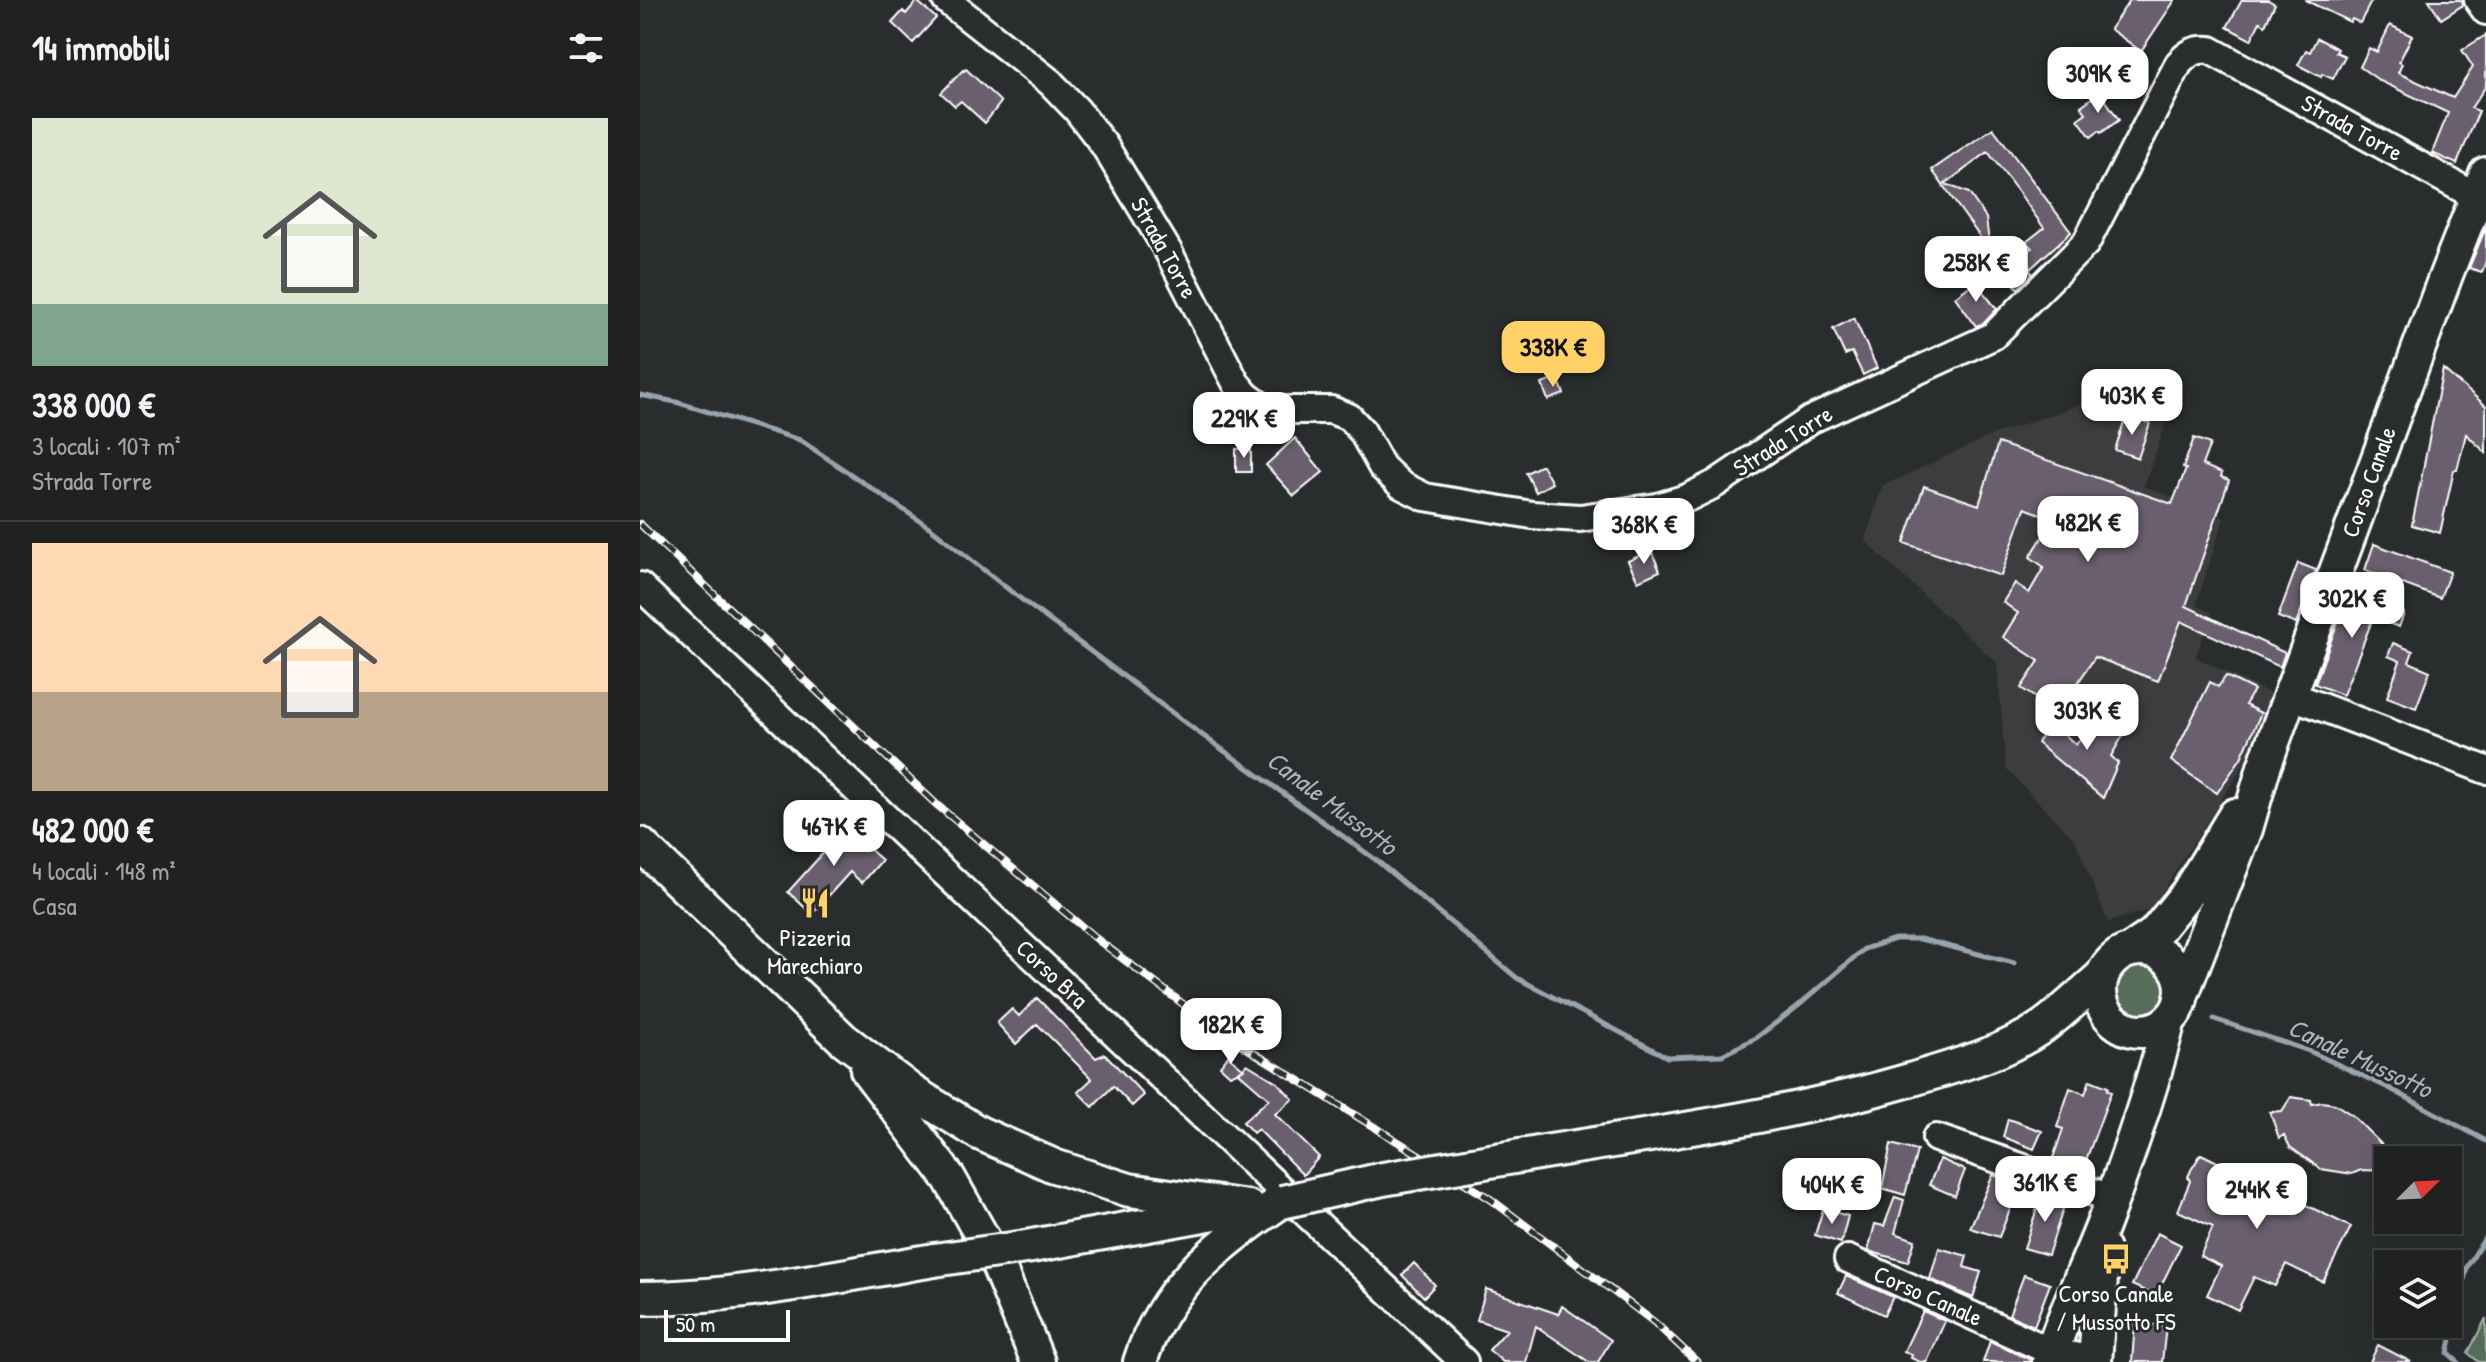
<!DOCTYPE html>
<html lang="it">
<head>
<meta charset="utf-8">
<style>
	:root { --surface:#202222; --page:#2d2f2f; --text:#f1f3f6; --muted:#a2a4a5; --line:#3d3f40; --accent:#ffd166 }
	body { margin:0; font-family:"Patrick Hand",sans-serif; background:var(--page); color:var(--text); height:100vh; display:flex; flex-direction:column; font-size:30px; white-space:nowrap }
	* { box-sizing:border-box; margin:0 }
	p { font-size:26px; color:var(--muted) }
	.icon { flex:none; width:44px; height:44px; fill:none; stroke:currentColor; stroke-width:2; stroke-linecap:round; stroke-linejoin:round }
	.map { position:relative; flex:1; overflow:hidden }
	.panel { display:flex; flex-direction:column; background:var(--surface); width:640px }
	.panel>* { flex:none }
	.needle { width:52px; rotate:66deg }
	.fabs { position:absolute; left:1734px; top:1146px; display:grid; gap:16px }
	.fabs a { display:grid; place-items:center; width:88px; height:88px; border-radius:0px; background:var(--surface); box-shadow:0 8px 32px #0002,0 0 0 2px var(--line); font-size:40px }
	.scale { position:absolute; left:24px; bottom:20px; width:126px; box-sizing:border-box; padding-left:8px; border:4px solid #fff; border-top:0; font-size:22px; line-height:28px; white-space:nowrap; color:#fff; -webkit-text-stroke:6px #2a2d2e; paint-order:stroke }
	.price { position:absolute; translate:-50% -68px; padding:0 18px; border-radius:16px; background:#fff; color:#222; font-size:26px; line-height:52px; filter:drop-shadow(0 2px 4px #0008) }
	.price::after { content:''; position:absolute; left:50%; top:48px; width:24px; height:18px; margin-left:-12px; background:inherit; clip-path:polygon(0 0,100% 0,50% 100%) }
	.price.selected { background:var(--accent); color:#111 }
	ul { padding:0; list-style:none }
	li { display:grid; align-content:center; gap:16px; height:424px; padding:0 32px }
	li+li { border-top:2px solid var(--line) }
	li span { display:grid; place-items:center; height:248px; border-radius:0px; color:#555 }
	li>.icon { margin-inline-start:auto }
	span .icon { width:144px; height:144px; fill:#fffc; stroke-width:1 }
	li b { font-size:34px }
	h2 { display:flex; justify-content:space-between; align-items:center; height:96px; padding:0 32px; font-size:34px }
	main { display:flex; flex:1; min-height:0 }
	.map>svg:first-child { display:block }
</style>
</head>
<body>
<main>
<section class="panel">
<h2>14 immobili<svg class="icon" aria-label="filters" viewBox="0 0 24 24"><path d="M4 7h16M4 17h16"/><circle cx="9" cy="7" r="2"/><circle cx="15" cy="17" r="2"/></svg></h2>
<ul>
<li><span style="background:linear-gradient(#dfe7d0 75%,#7fa58c 0)"><svg class="icon" aria-label="home" viewBox="0 0 24 24"><path d="M3 11l9-7 9 7M6 9v11h12V9"/></svg></span><div><b>338 000 €</b><p>3 locali · 107 m²</p><p>Strada Torre</p></div></li>
<li><span style="background:linear-gradient(#ffd9b3 60%,#b9a48a 0)"><svg class="icon" aria-label="home" viewBox="0 0 24 24"><path d="M3 11l9-7 9 7M6 9v11h12V9"/></svg></span><div><b>482 000 €</b><p>4 locali · 148 m²</p><p>Casa</p></div></li>
</ul>
</section>
<div class="map">
<svg width="1846" height="1362" viewBox="0 0 1846 1362">
	<rect width="100%" height="100%" fill="#2a2d2e"/>
	<filter id="ink" filterUnits="userSpaceOnUse"><feTurbulence type="fractalNoise" baseFrequency=".0125" numOctaves="2"/><feDisplacementMap in="SourceGraphic" scale="16" xChannelSelector="R" yChannelSelector="G"/><feConvolveMatrix kernelMatrix="1 2 1 2 8 2 1 2 1" color-interpolation-filters="sRGB"/></filter>
	<g filter="url(#ink)">
		<!-- built -->
		<path fill="#3d3c41" d="M 1488,388 L 1528,417 L 1504,486 L 1584,518 L 1556,605 L 1572,613 L 1555,657 L 1633,695 L 1606,761 L 1511,909 L 1468,922 L 1435,840 L 1366,769 L 1357,663 L 1225,541 L 1242,486 L 1355,434 Z"/>
		<!-- green -->
		<path fill="#566d5a" stroke="#aab6ac" stroke-width="2" d="M1475 990a26 26 0 1 1 52 0a26 26 0 1 1-52 0Z
			M 1846,1318 L 1846,1362 L 1839,1362 L 1828,1353 Z"/>
		<g fill="none" stroke-linecap="round" stroke-linejoin="round">
			<!-- stream -->
			<path stroke="#98a5ad" stroke-width="5" d="M 0,395 L 36,402 L 160,440 L 292,529 L 373,593 L 551,727 L 736,860 L 877,978 L 1027,1057 L 1082,1055 L 1116,1038 L 1158,1006 L 1224,949 L 1255,939 L 1280,939 L 1374,963
				M 1574,1019 L 1669,1051 L 1751,1089 L 1846,1141
				M 1818,1362 L 1808,1353 L 1827,1267 L 1846,1236"/>
		</g>
		<!-- building -->
		<path fill="#695f6e" stroke="#fff" stroke-width="2" d="M 1490,0 L 1535,0 L 1501,51 L 1470,29 Z
			M 1602,0 L 1628,0 L 1635,4 L 1625,25 L 1620,22 L 1611,40 L 1587,27 Z
			M 1665,0 L 1732,0 L 1720,23 L 1712,19 L 1710,22 Z
			M 1789,0 L 1822,0 L 1823,5 L 1801,19 Z
			M 277,1 L 296,18 L 273,43 L 252,23 L 263,11 L 266,14 Z
			M 1750,25 L 1772,36 L 1759,62 L 1762,64 L 1758,73 L 1813,98 L 1833,67 L 1822,50 L 1846,35 L 1846,86 L 1831,108 L 1839,111 L 1817,164 L 1792,153 L 1808,113 L 1740,81 L 1720,67 L 1729,48 L 1737,52 Z
			M 1677,38 L 1698,49 L 1696,52 L 1705,56 L 1693,79 L 1682,74 L 1681,77 L 1658,65 L 1666,50 L 1670,52 Z
			M 326,69 L 361,102 L 345,123 L 321,101 L 315,106 L 301,93 L 323,70 L 324,71 Z
			M 1460,92 L 1479,120 L 1461,133 L 1459,131 L 1451,137 L 1438,119 L 1446,113 L 1441,106 Z
			M 1353,128 L 1431,232 L 1389,270 L 1393,274 L 1378,289 L 1366,273 L 1392,248 L 1386,242 L 1404,228 L 1382,197 L 1348,152 L 1305,184 L 1329,193 L 1346,218 L 1350,251 L 1292,170 Z
			M 1846,227 L 1846,261 L 1842,272 L 1829,268 Z
			M 1335,282 L 1357,309 L 1344,323 L 1336,326 L 1315,297 Z
			M 1214,318 L 1237,368 L 1223,375 L 1212,352 L 1205,355 L 1193,329 Z
			M 1803,369 L 1846,406 L 1846,453 L 1826,434 L 1817,470 L 1814,470 L 1800,533 L 1772,525 Z
			M 918,378 L 924,394 L 908,400 L 902,384 Z
			M 1486,416 L 1510,423 L 1498,458 L 1475,450 Z
			M 655,438 L 683,472 L 654,496 L 626,465 Z
			M 1554,438 L 1570,444 L 1562,465 L 1582,473 L 1581,477 L 1589,480 L 1546,606 L 1645,653 L 1640,667 L 1541,621 L 1518,681 L 1455,657 L 1418,713 L 1381,688 L 1399,661 L 1363,637 L 1378,613 L 1363,602 L 1375,583 L 1389,593 L 1404,567 L 1390,557 L 1414,519 L 1385,508 L 1361,576 L 1264,543 L 1284,486 L 1339,505 L 1358,443 L 1532,504 L 1546,469 L 1543,468 Z
			M 611,448 L 611,472 L 596,472 L 596,449 Z
			M 902,465 L 912,483 L 896,492 L 886,473 Z
			M 1734,544 L 1810,572 L 1800,598 L 1725,570 Z
			M 1011,550 L 1020,571 L 998,581 L 988,561 Z
			M 1658,563 L 1676,570 L 1656,624 L 1638,617 Z
			M 1709,592 L 1764,613 L 1759,627 L 1733,618 L 1703,695 L 1675,684 Z
			M 1753,643 L 1773,651 L 1769,662 L 1790,671 L 1776,708 L 1747,697 L 1760,661 L 1748,656 Z
			M 1586,676 L 1614,690 L 1605,705 L 1621,713 L 1601,758 L 1577,793 L 1531,761 L 1570,682 L 1578,687 Z
			M 1459,711 L 1485,732 L 1471,756 L 1478,763 L 1463,798 L 1397,743 L 1411,722 L 1436,745 Z
			M 201,824 L 242,860 L 222,883 L 210,872 L 172,914 L 148,892 L 184,852 L 176,846 L 188,832 L 191,835 Z
			M 397,998 L 456,1058 L 465,1054 L 504,1095 L 492,1106 L 473,1086 L 453,1107 L 438,1092 L 452,1079 L 397,1024 L 376,1044 L 357,1023 L 372,1009 L 379,1016 Z
			M 588,1056 L 604,1069 L 590,1075 L 580,1066 Z
			M 607,1064 L 638,1083 L 653,1099 L 635,1114 L 679,1157 L 663,1175 L 618,1129 L 613,1133 L 603,1122 L 629,1099 L 599,1073 Z
			M 1450,1080 L 1468,1087 L 1467,1090 L 1471,1092 L 1442,1171 L 1412,1161 L 1423,1129 L 1417,1127 L 1430,1088 L 1445,1094 Z
			M 1651,1097 L 1671,1100 L 1672,1104 L 1682,1102 L 1695,1104 L 1712,1115 L 1748,1151 L 1748,1171 L 1721,1170 L 1712,1174 L 1681,1169 L 1650,1147 L 1644,1135 L 1639,1138 L 1630,1112 L 1642,1111 Z
			M 1368,1119 L 1402,1131 L 1394,1149 L 1363,1137 Z
			M 1251,1144 L 1277,1151 L 1265,1195 L 1242,1188 Z
			M 1561,1154 L 1711,1227 L 1683,1282 L 1646,1264 L 1635,1286 L 1614,1277 L 1598,1310 L 1567,1295 L 1581,1266 L 1560,1256 L 1573,1227 L 1538,1211 L 1550,1181 L 1548,1177 L 1551,1170 Z
			M 1300,1159 L 1325,1170 L 1315,1196 L 1289,1185 Z
			M 1353,1175 L 1380,1184 L 1359,1237 L 1330,1228 Z
			M 1402,1193 L 1426,1200 L 1408,1255 L 1384,1248 Z
			M 1255,1197 L 1264,1200 L 1255,1233 L 1275,1240 L 1268,1262 L 1228,1251 L 1235,1224 L 1244,1226 Z
			M 1183,1209 L 1208,1216 L 1201,1243 L 1175,1235 Z
			M 1517,1233 L 1541,1245 L 1516,1296 L 1492,1285 Z
			M 1299,1248 L 1327,1256 L 1324,1267 L 1341,1272 L 1333,1298 L 1290,1279 Z
			M 774,1263 L 795,1285 L 784,1297 L 762,1275 Z
			M 1384,1275 L 1410,1284 L 1394,1326 L 1369,1315 Z
			M 1206,1276 L 1253,1297 L 1244,1315 L 1198,1293 Z
			M 846,1289 L 918,1314 L 922,1306 L 971,1340 L 958,1362 L 949,1362 L 896,1326 L 886,1362 L 863,1362 L 849,1350 L 867,1330 L 837,1320 Z
			M 1283,1311 L 1305,1321 L 1287,1362 L 1280,1362 L 1271,1358 L 1272,1355 L 1264,1351 Z
			M 1495,1323 L 1526,1326 L 1522,1362 L 1492,1362 Z
			M 1350,1341 L 1391,1360 L 1391,1362 L 1343,1362 Z
			M 1738,1345 L 1771,1362 L 1730,1362 Z"/>
		<g fill="none" stroke-linecap="round" stroke-linejoin="round">
			<!-- minor casing -->
			<g stroke="#fff" stroke-width="32">
				<path id="minor" d="M 306,0 L 410,82 L 437,110 L 464,145 L 528,251 L 596,383 L 607,396 L 622,407 L 639,410 L 691,410 L 709,417 L 722,431 L 742,467 L 761,485 L 785,497 L 892,515 L 940,518 L 1017,507 L 1047,498 L 1075,484 L 1170,420 L 1353,336 L 1446,243 L 1539,63 C 1549,52 1556,49 1570,50 L 1837,197
					M 1838,0 L 1846,11
					M 0,586 L 824,1362
					M 1650,695 L 1846,770
					M 1296,1138 L 1471,1198
					M 1208,1259 L 1412,1352 L 1439,1357 L 1447,1362"/>
			</g>
			<!-- major casing -->
			<g stroke="#fff" stroke-width="38">
				<path id="major" d="M 0,844 L 203,1039 L 274,1093 L 339,1133 L 414,1166 L 489,1190 L 608,1207
					M 1492,949 L 1514,934 L 1548,892 L 1595,815
					M1460 990a41 41 0 1 1 82 0a41 41 0 1 1-82 0Z
					M 1541,997 L 1606,829 L 1624,767 L 1650,695 L 1806,275 L 1846,174
					M 227,1070 L 309,1178 L 357,1263 L 398,1362
					M 880,1156 C 1012,1134 1145,1117 1273,1079 C 1316,1066 1364,1053 1402,1027 C 1423,1012 1442,993 1462,976
					M 386,1247 L 580,1212
					M 0,1298 C 99,1298 197,1276 294,1260
					M 500,1362 C 523,1289 575,1247 636,1205
					M 1409,1362 C 1423,1313 1447,1267 1465,1219 C 1489,1154 1512,1088 1529,1020
					M 1455,1362 L 1463,1250"/>
			</g>
			<!-- minor -->
			<use href="#minor" stroke="#2a2d2e" stroke-width="26"/>
			<!-- major -->
			<use href="#major" stroke="#2a2d2e" stroke-width="32"/>
			<!-- rail casing -->
			<g stroke="#fff" stroke-width="8">
				<path id="rail" d="M 0,524 L 297,805 L 458,940 L 579,1031 L 849,1198 L 1014,1322 L 1057,1362"/>
			</g>
			<!-- rail -->
			<use href="#rail" stroke="#2a2d2e" stroke-width="5" stroke-dasharray="15" stroke-linecap="butt"/>
			<!-- major-bridge casing -->
			<g stroke="#fff" stroke-width="38" stroke-linecap="butt">
				<path id="major-bridge" d="M 642,1202 L 743,1179 L 880,1156
					M 294,1260 L 386,1247"/>
			</g>
			<!-- major-bridge -->
			<use href="#major-bridge" stroke="#2a2d2e" stroke-width="32"/>
		</g>
	</g>
	<!-- icons -->
	<defs>
		<g id="restaurant-bare" transform="scale(2.4)"><path d="M-5-6h1v4h1v-4h1v4h1v-4h1v5L-1.5 .5V6h-2V.5L-5-1ZM5-6V6H3V1.5H1.5Q1.5-4 5-6Z" fill="#ffd166" stroke="#2a2d2e" stroke-width="2.5" paint-order="stroke"/></g>
		<g id="bus-bare" transform="scale(2.4)"><path d="M-5-6H5V4H4V6H2V4H-2V6H-4V4H-5ZM-3.5-4V0h7V-4ZM-3.5 1.2v1.5H-2V1.2ZM2 1.2v1.5H3.5V1.2Z" fill="#ffd166" stroke="#2a2d2e" stroke-width="2.5" paint-order="stroke"/></g>
	</defs>
	<g fill-rule="evenodd">
		<use href="#restaurant-bare" x="175" y="903"/>
		<use href="#bus-bare" x="1476" y="1259"/>
	</g>
	<g text-anchor="middle" stroke-width="6" stroke-linejoin="round" paint-order="stroke">
		<!-- street labels -->
		<g font-size="24" fill="#fff" stroke="#2a2d2e">
			<text transform="translate(1712 128) rotate(29)" y="8">Strada Torre</text>
			<text transform="translate(524 248) rotate(61)" y="8">Strada Torre</text>
			<text transform="translate(1143 441) rotate(-32)" y="8">Strada Torre</text>
			<text transform="translate(1729 482) rotate(-70)" y="8">Corso Canale</text>
			<text transform="translate(412 974) rotate(43)" y="8">Corso Bra</text>
			<text transform="translate(1288 1296) rotate(24)" y="8">Corso Canale</text>
		</g>
		<!-- poi labels -->
		<g font-size="24" fill="#fff" stroke="#2a2d2e">
			<text x="175" y="946">Pizzeria<tspan x="175" dy="28">Marechiaro</tspan></text>
			<text x="1476" y="1302">Corso Canale<tspan x="1476" dy="28">/ Mussotto FS</tspan></text>
		</g>
		<!-- water labels -->
		<g font-size="26" font-style="italic" fill="#a9b4bb" stroke="#2a2d2e">
			<text transform="translate(692 803) rotate(37)" y="9">Canale Mussotto</text>
			<text transform="translate(1720 1058) rotate(25)" y="9">Canale Mussotto</text>
		</g>
	</g>
</svg>
<div class="fabs">
<a><svg class="needle" viewBox="-14 -14 28 28"><path d="M0-13l5 13h-10z" fill="#e53935"/><path d="M0 13l5-13h-10z" fill="#a2a4a5"/></svg></a>
<a><svg class="icon" aria-label="layers" viewBox="0 0 24 24"><path d="M12 4l9 5-9 5-9-5zM3 14l9 5 9-5"/></svg></a>
</div>
<div class="scale">50 m</div>
<b class="price" style="left:1458px;top:115px">309K €</b>
<b class="price" style="left:1336px;top:304px">258K €</b>
<b class="price selected" style="left:913px;top:389px">338K €</b>
<b class="price" style="left:1492px;top:437px">403K €</b>
<b class="price" style="left:604px;top:460px">229K €</b>
<b class="price" style="left:1448px;top:564px">482K €</b>
<b class="price" style="left:1004px;top:566px">368K €</b>
<b class="price" style="left:1712px;top:640px">302K €</b>
<b class="price" style="left:1447px;top:752px">303K €</b>
<b class="price" style="left:194px;top:868px">467K €</b>
<b class="price" style="left:591px;top:1066px">182K €</b>
<b class="price" style="left:1405px;top:1224px">361K €</b>
<b class="price" style="left:1192px;top:1226px">404K €</b>
<b class="price" style="left:1617px;top:1231px">244K €</b>
</div>
</main>
</body>
</html>
